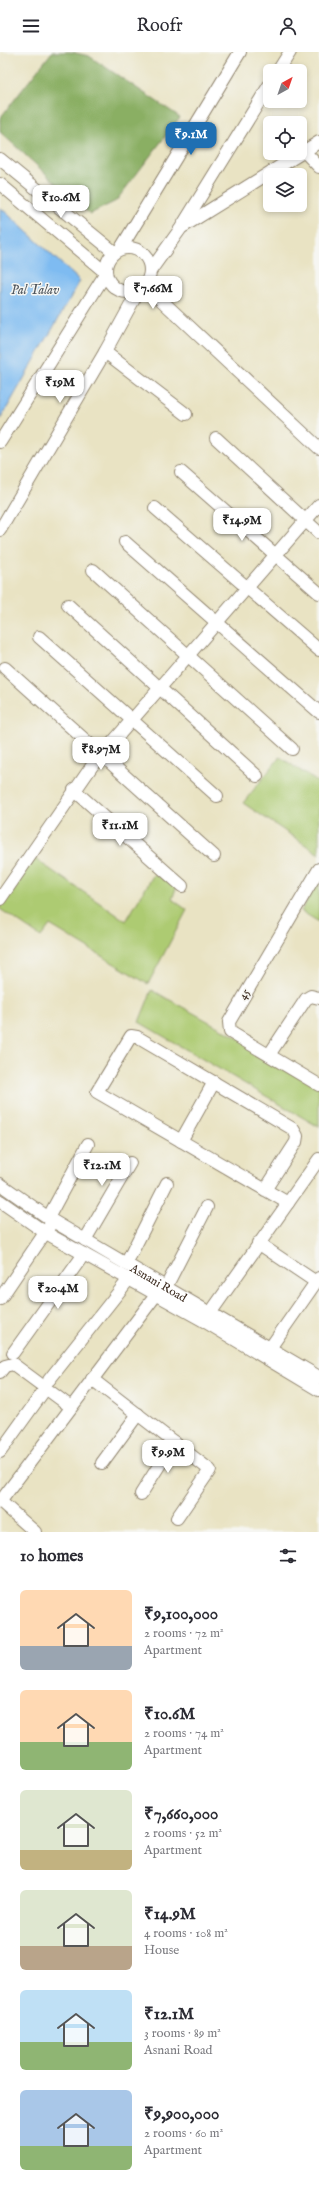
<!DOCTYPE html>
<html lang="en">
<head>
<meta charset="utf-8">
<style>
	:root { --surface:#fff; --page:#f7f7f7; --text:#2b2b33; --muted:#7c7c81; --accent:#1f6fb2 }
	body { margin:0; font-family:"IM FELL English",serif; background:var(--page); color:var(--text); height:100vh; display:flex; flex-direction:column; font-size:15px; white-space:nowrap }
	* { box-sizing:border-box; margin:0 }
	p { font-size:13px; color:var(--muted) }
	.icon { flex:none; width:22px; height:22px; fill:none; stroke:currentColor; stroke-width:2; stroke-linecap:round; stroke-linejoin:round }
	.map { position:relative; height:1480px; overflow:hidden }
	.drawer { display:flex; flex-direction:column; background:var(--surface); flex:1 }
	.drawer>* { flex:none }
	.needle { width:26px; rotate:40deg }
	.fabs { position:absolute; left:263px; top:12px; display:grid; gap:8px }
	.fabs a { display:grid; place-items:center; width:44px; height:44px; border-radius:6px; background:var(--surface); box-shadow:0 2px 6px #0003; font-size:20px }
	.price { position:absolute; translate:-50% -34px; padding:0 9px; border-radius:8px; background:#fff; color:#222; font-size:13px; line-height:26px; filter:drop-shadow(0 1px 2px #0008) }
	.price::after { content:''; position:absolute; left:50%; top:24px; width:12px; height:9px; margin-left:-6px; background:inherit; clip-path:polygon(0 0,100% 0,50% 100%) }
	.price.on { background:var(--accent); color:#fff }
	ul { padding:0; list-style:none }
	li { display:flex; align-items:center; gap:12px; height:100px; padding:0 20px }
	li span { display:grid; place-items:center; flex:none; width:112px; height:80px; border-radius:6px; color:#555 }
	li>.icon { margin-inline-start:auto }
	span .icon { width:48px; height:48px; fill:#fffc; stroke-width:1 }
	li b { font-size:17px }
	h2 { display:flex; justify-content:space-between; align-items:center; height:48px; padding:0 20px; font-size:17px }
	header { display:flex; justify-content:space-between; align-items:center; height:52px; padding:0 20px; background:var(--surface); font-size:18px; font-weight:600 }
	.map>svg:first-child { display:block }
</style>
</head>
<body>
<header><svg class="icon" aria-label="menu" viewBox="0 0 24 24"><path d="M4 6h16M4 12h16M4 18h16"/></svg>Roofr<svg class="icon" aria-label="person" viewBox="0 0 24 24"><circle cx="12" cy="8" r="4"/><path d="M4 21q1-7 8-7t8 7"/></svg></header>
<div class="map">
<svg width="319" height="1480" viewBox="0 0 319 1480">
	<rect width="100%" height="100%" fill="#f6f6f2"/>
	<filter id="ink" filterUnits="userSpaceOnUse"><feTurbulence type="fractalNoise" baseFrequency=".025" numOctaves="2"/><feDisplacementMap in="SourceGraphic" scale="8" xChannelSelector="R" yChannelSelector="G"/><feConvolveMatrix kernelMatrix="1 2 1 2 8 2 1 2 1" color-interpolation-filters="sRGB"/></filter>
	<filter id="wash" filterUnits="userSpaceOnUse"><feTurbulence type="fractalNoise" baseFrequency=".012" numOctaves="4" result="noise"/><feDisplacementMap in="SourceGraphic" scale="16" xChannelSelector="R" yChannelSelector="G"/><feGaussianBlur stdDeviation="0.9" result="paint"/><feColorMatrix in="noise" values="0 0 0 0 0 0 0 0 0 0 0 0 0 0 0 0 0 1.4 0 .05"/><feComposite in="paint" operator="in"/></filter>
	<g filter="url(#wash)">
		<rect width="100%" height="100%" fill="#e9e3c3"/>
		<!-- green -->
		<path fill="#adcb72" stroke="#747a48" d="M 280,705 L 319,731 L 319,802 L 243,751 Z
			M 32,805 L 126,869 L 154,822 L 177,834 L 172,847 L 187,858 L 148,932 L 50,873 L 41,885 L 0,857 L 0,853 Z
			M 319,827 L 319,870 L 301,859 Z
			M 152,938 L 319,1031 L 319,1075 L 139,970 Z"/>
		<!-- forest -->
		<path fill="#8aaf64" stroke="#626c41" d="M 52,0 L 71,0 L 89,4 L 180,65 L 116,149 L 90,162 L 0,80 L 0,66 Z"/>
		<!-- water -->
		<path fill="#7ebbf1" stroke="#5c7288" d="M 0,155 L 80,229 L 0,368 Z"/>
	</g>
	<g filter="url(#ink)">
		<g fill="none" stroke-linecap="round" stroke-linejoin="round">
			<!-- minor casing -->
			<g stroke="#928670" stroke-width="14">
				<g id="minor">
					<path d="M 278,19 L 290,0"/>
					<path d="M 304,99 L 319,115"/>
					<path d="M 0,107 L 114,200"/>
					<path d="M 0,132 L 106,221 L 0,390"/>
					<path d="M 184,174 L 319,90"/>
					<circle cx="128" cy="218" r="22"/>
					<path d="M 121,196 L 240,0"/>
					<path d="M 151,218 L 181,176 L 270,32"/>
					<path d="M 145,233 L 319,396"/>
					<path d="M 105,300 L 186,362"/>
					<path d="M 216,386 L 319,481"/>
					<path d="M 181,420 L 319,541"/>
					<path d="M 155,456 L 319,598"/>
					<path d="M 0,478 L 105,300 L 139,238"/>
					<path d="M 125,490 L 319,660"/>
					<path d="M 93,518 L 292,697"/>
					<path d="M 68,553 L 257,724"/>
					<path d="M 39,585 L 217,744"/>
					<path d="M 5,616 L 214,804"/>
					<path d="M 74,738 L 182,834"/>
					<path d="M 319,817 L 229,970 L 230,980 L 319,1033"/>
					<path d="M 0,847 L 92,714 L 319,453"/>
					<path d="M 269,1003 L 306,947 L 311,944 L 319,946"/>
					<path d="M 181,1089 L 214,1030"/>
					<path id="s1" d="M 0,1132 L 53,1169 L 319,1325"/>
					<path d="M 265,1138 L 296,1090 L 297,1084 L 293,1077 L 137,985 L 131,984 L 97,1040 L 288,1151"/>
					<path d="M 0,1149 L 46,1181 L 204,1269 L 319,1338"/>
					<path d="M 48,1166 L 88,1092"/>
					<path d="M 85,1188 L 130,1111"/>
					<path d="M 258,1191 L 316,1230 L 319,1226"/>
					<path d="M 126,1212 L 167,1131"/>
					<path d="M 166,1235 L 207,1155"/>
					<path d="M 0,1247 L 49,1175"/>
					<path d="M 206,1267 L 319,1107"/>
					<path d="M 270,1296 L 316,1230"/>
					<path d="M 13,1301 L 84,1202"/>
					<path d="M 0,1320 L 5,1314 L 13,1312 L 71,1355"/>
					<path d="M 92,1327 L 210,1418 L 177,1466"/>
					<path d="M 49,1328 L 129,1227"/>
					<path d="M 0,1400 L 46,1336"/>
					<path d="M 102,1411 L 138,1362"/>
					<path d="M 141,1442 L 174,1390"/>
					<path d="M 0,1449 L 35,1480"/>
					<path d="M 0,1450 L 156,1243"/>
				</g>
			</g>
			<!-- minor -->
			<use href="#minor" stroke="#fff" stroke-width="12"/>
		</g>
	</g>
	<g text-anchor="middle" stroke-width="3" stroke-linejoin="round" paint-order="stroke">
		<!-- street labels -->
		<g font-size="12" fill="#3b2a1e" stroke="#f6f6f2">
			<text transform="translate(244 942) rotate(-59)" y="4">45</text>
			<text dy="4" stroke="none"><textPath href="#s1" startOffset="187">Asnani Road</textPath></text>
		</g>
		<!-- water labels -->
		<g font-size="13" font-style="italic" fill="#4f565d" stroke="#f6f6f2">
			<text x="35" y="242">Pal Talav</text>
		</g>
	</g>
</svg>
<div class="fabs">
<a><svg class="needle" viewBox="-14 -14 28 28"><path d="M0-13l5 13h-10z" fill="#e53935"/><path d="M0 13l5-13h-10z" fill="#7c7c81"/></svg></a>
<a><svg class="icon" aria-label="locate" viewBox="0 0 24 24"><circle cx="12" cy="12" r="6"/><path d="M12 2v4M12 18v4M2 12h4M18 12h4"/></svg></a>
<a><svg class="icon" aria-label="layers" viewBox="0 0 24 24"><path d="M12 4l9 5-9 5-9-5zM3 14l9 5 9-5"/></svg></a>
</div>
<b class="price on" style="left:191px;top:104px">₹9.1M</b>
<b class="price" style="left:61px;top:167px">₹10.6M</b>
<b class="price" style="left:153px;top:258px">₹7.66M</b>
<b class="price" style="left:60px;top:352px">₹19M</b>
<b class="price" style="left:242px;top:490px">₹14.9M</b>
<b class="price" style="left:101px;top:719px">₹8.97M</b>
<b class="price" style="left:120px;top:795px">₹11.1M</b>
<b class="price" style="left:102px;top:1135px">₹12.1M</b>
<b class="price" style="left:58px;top:1258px">₹20.4M</b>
<b class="price" style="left:168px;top:1422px">₹9.9M</b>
</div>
<section class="drawer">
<h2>10 homes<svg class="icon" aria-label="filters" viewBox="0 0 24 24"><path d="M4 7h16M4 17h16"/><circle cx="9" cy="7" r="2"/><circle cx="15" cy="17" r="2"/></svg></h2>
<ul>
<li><span style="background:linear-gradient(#ffd9b3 70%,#9aa5b1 0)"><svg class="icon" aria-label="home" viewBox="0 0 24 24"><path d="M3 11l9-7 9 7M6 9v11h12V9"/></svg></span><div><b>₹9,100,000</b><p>2 rooms · 72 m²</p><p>Apartment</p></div></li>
<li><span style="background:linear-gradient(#ffd9b3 65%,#8fb573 0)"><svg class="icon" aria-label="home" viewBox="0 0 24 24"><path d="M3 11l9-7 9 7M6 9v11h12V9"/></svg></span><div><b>₹10.6M</b><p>2 rooms · 74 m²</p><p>Apartment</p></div></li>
<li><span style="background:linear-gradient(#dfe7d0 75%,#c2b280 0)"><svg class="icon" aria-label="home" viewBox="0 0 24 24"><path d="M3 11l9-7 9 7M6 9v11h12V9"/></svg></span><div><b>₹7,660,000</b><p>2 rooms · 52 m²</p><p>Apartment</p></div></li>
<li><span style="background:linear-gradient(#dfe7d0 70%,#b9a48a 0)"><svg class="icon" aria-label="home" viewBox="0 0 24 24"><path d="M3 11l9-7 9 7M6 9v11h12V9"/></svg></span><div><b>₹14.9M</b><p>4 rooms · 108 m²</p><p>House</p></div></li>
<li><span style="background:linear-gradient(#bfe0f5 65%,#8fb573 0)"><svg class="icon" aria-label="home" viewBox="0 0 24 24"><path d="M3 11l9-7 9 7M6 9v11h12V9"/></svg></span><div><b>₹12.1M</b><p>3 rooms · 89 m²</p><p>Asnani Road</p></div></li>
<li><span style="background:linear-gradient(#a9c7e8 70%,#8fb573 0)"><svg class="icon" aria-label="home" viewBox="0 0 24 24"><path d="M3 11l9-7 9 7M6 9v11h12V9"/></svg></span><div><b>₹9,900,000</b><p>2 rooms · 60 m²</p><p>Apartment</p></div></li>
</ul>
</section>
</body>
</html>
